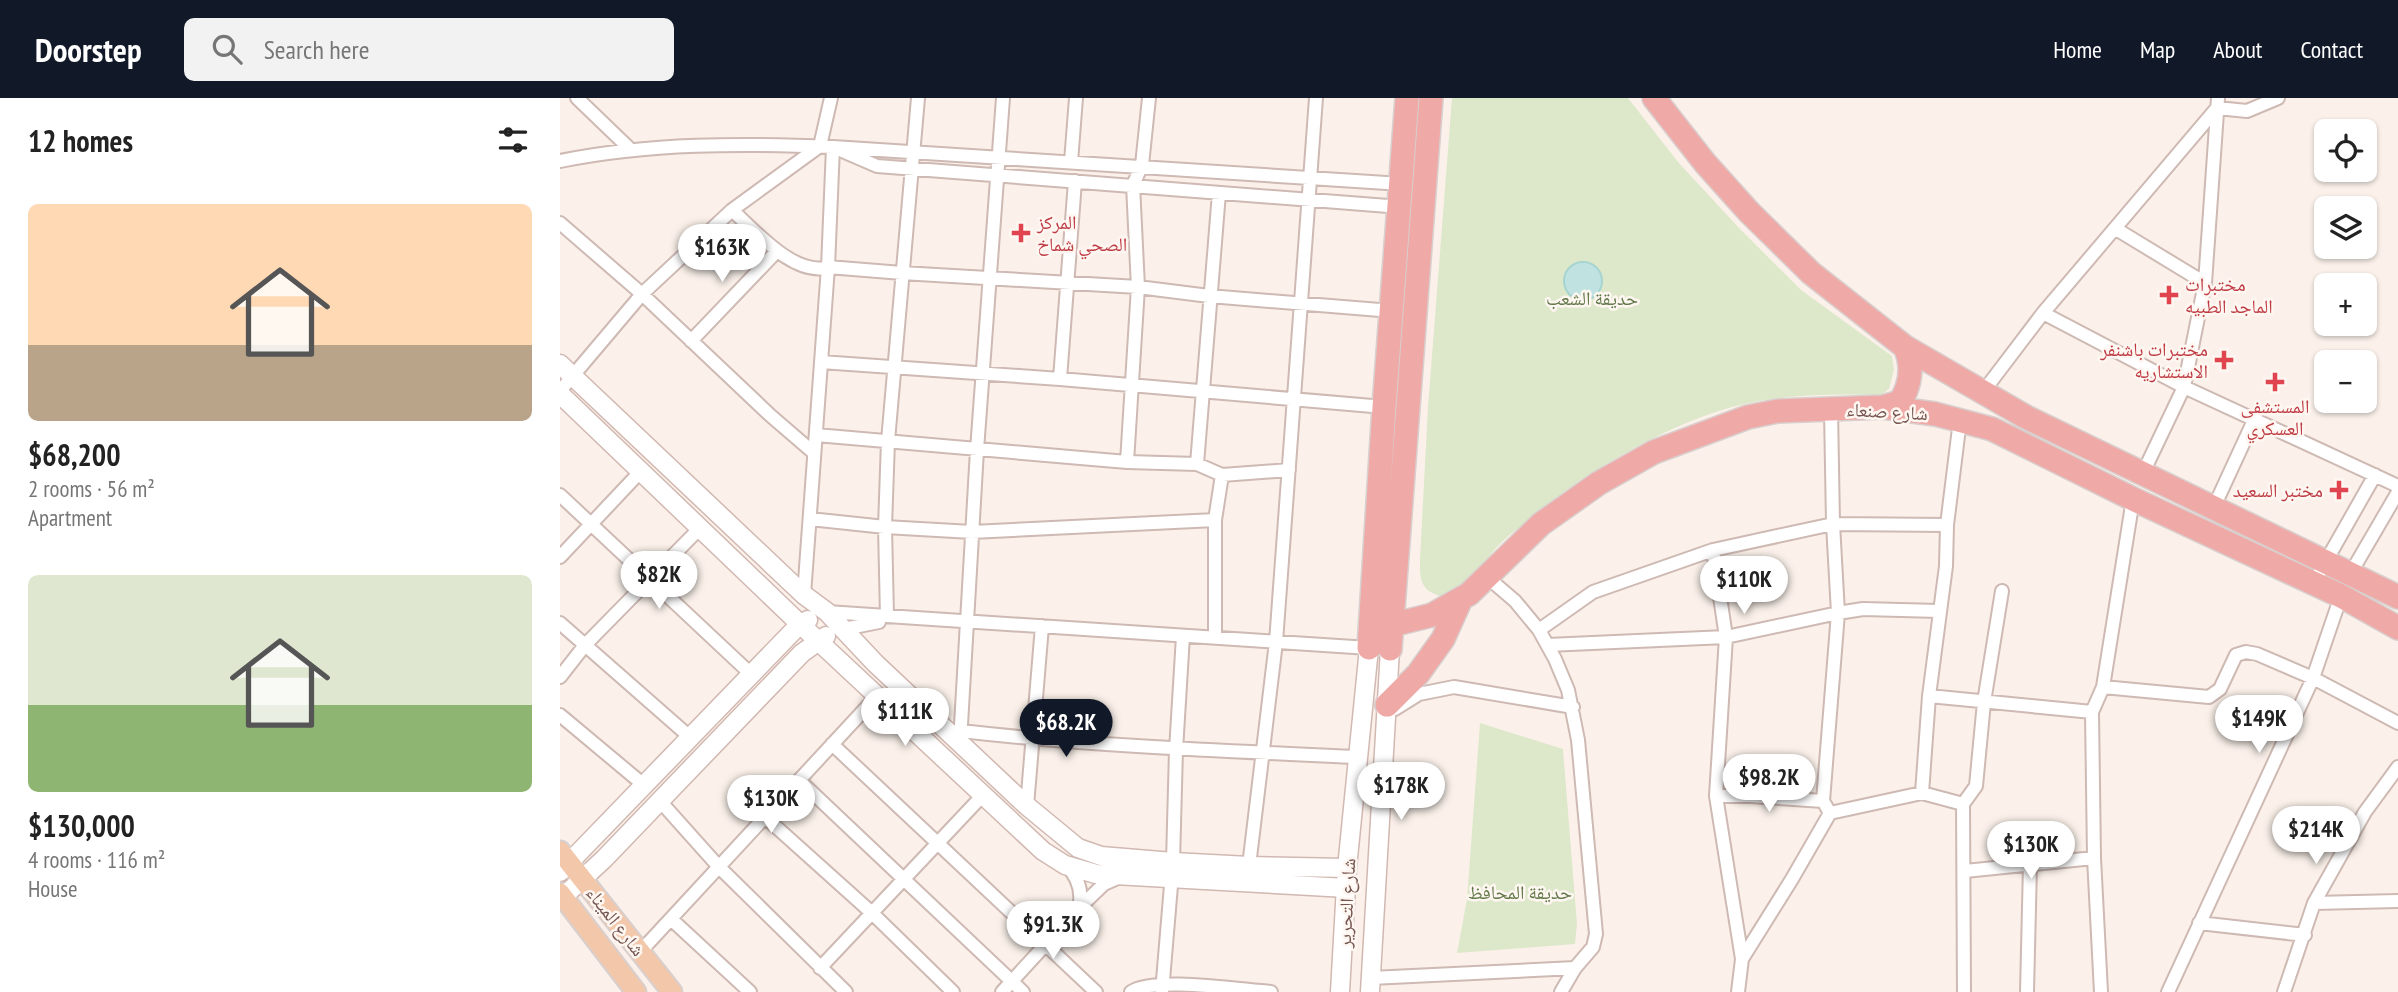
<!DOCTYPE html>
<html lang="en">
<head>
<meta charset="utf-8">
<style>
	:root { --surface:#fff; --page:#f2f2f2; --text:#222; --muted:#767676; --accent:#111827 }
	body { margin:0; font-family:"PT Sans Narrow","Noto Naskh Arabic",sans-serif; background:var(--page); color:var(--text); height:100vh; display:flex; flex-direction:column; font-size:26px; white-space:nowrap }
	* { box-sizing:border-box; margin:0 }
	p { font-size:23px; color:var(--muted) }
	.icon { flex:none; width:38px; height:38px; fill:none; stroke:currentColor; stroke-width:2; stroke-linecap:round; stroke-linejoin:round }
	.map { position:relative; flex:1; overflow:hidden }
	.side { display:flex; flex-direction:column; background:var(--surface); width:560px }
	.side>* { flex:none }
	.tools { position:absolute; left:1754px; top:21px; display:grid; gap:14px }
	.tools a { display:grid; place-items:center; width:63px; height:63px; border-radius:10px; background:var(--surface); box-shadow:0 2px 5px #0004; font-size:35px }
	.price { position:absolute; translate:-50% -60px; padding:0 16px; border-radius:24px; background:#fff; color:#222; font-size:23px; line-height:46px; filter:drop-shadow(0 2px 4px #0008) }
	.price::after { content:''; position:absolute; left:50%; top:42px; width:21px; height:16px; margin-left:-10px; background:inherit; clip-path:polygon(0 0,100% 0,50% 100%) }
	.price.on { background:var(--accent); color:#fff }
	ul { padding:0; list-style:none }
	li { display:grid; align-content:center; gap:14px; height:371px; padding:0 28px }
	li span { display:grid; place-items:center; height:217px; border-radius:10px; color:#555 }
	li>.icon { margin-inline-start:auto }
	span .icon { width:126px; height:126px; fill:#fffc; stroke-width:1 }
	li b { font-size:30px }
	h2 { display:flex; justify-content:space-between; align-items:center; height:84px; padding:0 28px; font-size:30px }
	header { display:flex; align-items:center; gap:42px; box-sizing:border-box; height:98px; padding:0 35px; background:var(--accent); color:#fff }
	header strong { font-size:33px }
	nav { display:flex; gap:38px; margin-inline-start:auto; font-size:24px }
	.search { width:490px; height:63px; background:var(--page); display:flex; align-items:center; gap:18px; box-sizing:border-box; padding:0 24px; border-radius:10px; color:var(--muted); font-size:26px }
	main { display:flex; flex:1; min-height:0 }
	.map>svg:first-child { display:block }
</style>
</head>
<body>
<header>
<strong>Doorstep</strong>
<div class="search"><svg class="icon" aria-label="search" viewBox="0 0 24 24"><circle cx="10" cy="10" r="6"/><path d="M15 15l6 6"/></svg>Search here</div>
<nav><a>Home</a><a>Map</a><a>About</a><a>Contact</a></nav>
</header>
<main>
<section class="side">
<h2>12 homes<svg class="icon" aria-label="filters" viewBox="0 0 24 24"><path d="M4 7h16M4 17h16"/><circle cx="9" cy="7" r="2"/><circle cx="15" cy="17" r="2"/></svg></h2>
<ul>
<li><span style="background:linear-gradient(#ffd9b3 65%,#b9a48a 0)"><svg class="icon" aria-label="home" viewBox="0 0 24 24"><path d="M3 11l9-7 9 7M6 9v11h12V9"/></svg></span><div><b>$68,200</b><p>2 rooms · 56 m²</p><p>Apartment</p></div></li>
<li><span style="background:linear-gradient(#dfe7d0 60%,#8fb573 0)"><svg class="icon" aria-label="home" viewBox="0 0 24 24"><path d="M3 11l9-7 9 7M6 9v11h12V9"/></svg></span><div><b>$130,000</b><p>4 rooms · 116 m²</p><p>House</p></div></li>
</ul>
</section>
<div class="map">
<svg width="1838" height="894" viewBox="0 0 1838 894">
	<rect width="100%" height="100%" fill="#fbf1ea"/>
	<!-- green -->
	<path fill="#dde8ca" d="M 892,0 L 1068,0 L 1118,64 L 1179,130 L 1241,192 L 1332,258 L 1334,272 L 1329,291 L 1321,297 C 1280,296 1240,296 1199,303 C 1121,316 1020,376 961,428 C 953,434 944,441 937,449 C 925,461 908,495 891,499 C 886,500 879,498 875,496 C 859,490 860,476 860,461 L 868,309 Z
		M 920,625 L 1003,651 L 1017,826 L 1015,846 L 897,855 L 907,801 Z"/>
	<!-- water -->
	<path fill="#c0e3e1" stroke="#a7d4d1" stroke-width="2" d="M1004 183a19 19 0 1 1 38 0a19 19 0 1 1-38 0Z"/>
	<g fill="none" stroke-linecap="round" stroke-linejoin="round">
		<!-- street casing -->
		<g stroke="#ceb9b3" stroke-width="16">
			<path id="street" d="M 17,0 L 70,51
				M 1657,10 L 1687,13 L 1718,0
				M 0,63 C 89,45 182,45 273,49 L 268,169 L 244,497
				M 511,64 L 516,0
				M 841,109 L 317,68 L 273,49 L 842,86
				M 172,112 C 195,133 235,179 268,169 L 342,175 L 578,189 L 649,198 L 832,213
				M 0,125 L 82,196 L 211,318 L 254,355
				M 1556,131 L 1645,185
				M 1483,215 L 1624,289 L 1838,388
				M 131,243 L 217,153
				M 261,264 L 500,281 L 824,309
				M 500,281 L 515,83
				M 0,293 L 82,196 L 172,112 L 260,48 L 271,0
				M 1423,294 L 1483,215 L 1657,10
				M 1400,322 L 1387,427 L 1386,468 L 1369,598 L 1362,695 L 1403,706 L 1404,894
				M 256,337 L 567,364 L 637,366 L 662,377 L 729,372
				M 567,364 L 578,189 L 573,87 L 582,67 L 589,0
				M 637,366 L 659,95
				M 1582,377 L 1624,289 L 1645,185 L 1658,0
				M 0,397 L 192,577
				M 1653,411 L 1695,320
				M 250,421 L 325,429 L 412,434 L 655,422
				M 1153,452 L 1166,539 L 1156,698 L 1182,861 L 1178,894
				M 0,459 L 81,373
				M 1789,478 L 1838,394
				M 927,479 L 955,503 L 979,532 L 995,561 L 1008,592 L 1018,642 L 1036,836 L 1033,849 L 1015,870 L 1001,894
				M 1753,486 L 1815,377
				M 267,514 L 809,550
				M 327,518 L 325,429 L 328,343 L 358,0
				M 0,525 L 131,640
				M 284,531 L 319,524
				M 979,532 L 1033,494 L 1153,452 L 1273,426 L 1387,427
				M 655,540 L 655,422 L 662,377
				M 988,547 L 1166,539 L 1278,515 L 1303,511 L 1379,513
				M 0,579 L 25,547 L 140,430
				M 1543,589 L 1649,599 L 1660,591 L 1676,557 L 1686,554 L 1697,556 L 1753,580 L 1838,625
				M 1369,598 L 1532,614
				M 835,611 L 859,596 L 894,589 L 1013,609
				M 0,617 L 85,688
				M 401,633 C 532,648 664,653 797,659
				M 400,644 L 417,352 L 443,0
				M 272,646 L 536,894
				M 239,682 L 463,894
				M 1156,698 L 1190,698 L 1263,703
				M 100,703 L 159,769 L 286,894
				M 1403,706 L 1416,688 L 1424,604 L 1442,493
				M 467,708 L 482,528
				M 1270,715 L 1362,695
				M 205,719 L 312,815 L 393,894
				M 506,767 C 518,779 523,793 519,810 L 544,786 L 560,779
				M 689,768 L 716,544 L 756,0
				M 1405,773 L 1534,760
				M 1754,805 L 1838,803
				M 111,821 L 190,894
				M 1639,825 L 1745,837
				M 80,854 L 317,598
				M 1182,861 L 1232,781 L 1270,715 L 1263,703 L 1278,515 L 1273,426 L 1271,311
				M 260,870 L 423,697
				M 811,880 L 1015,870
				M 442,894 L 519,810
				M 571,894 C 594,878 680,892 711,894
				M 602,894 L 613,764 L 616,652 L 623,538
				M 1467,894 L 1470,767
				M 1541,894 L 1534,760 L 1532,614 L 1543,589 L 1573,401
				M 1608,894 L 1753,580 L 1782,495
				M 1724,894 L 1754,805 L 1805,714 L 1838,669"/>
		</g>
		<!-- secondary casing -->
		<g stroke="#d1b8b1" stroke-width="21">
			<path id="secondary" d="M 0,266 L 244,497 L 267,514 L 315,565 L 467,708 L 518,750 L 541,758 L 613,764 L 689,768 L 787,770
				M 0,296 L 240,526 L 483,753 L 505,767 L 536,776 L 787,790
				M 0,774 L 240,526 L 248,522
				M 3,799 L 44,761 L 242,555 L 266,538
				M 780,894 L 787,770 L 809,550
				M 810,894 L 830,551"/>
		</g>
		<!-- primary casing -->
		<g stroke="#d8cfce" stroke-width="23">
			<path id="primary" d="M 0,753 L 112,894
				M 0,795 L 76,894"/>
		</g>
		<!-- highway casing -->
		<g stroke="#d8cfce" stroke-width="26">
			<path id="highway" d="M 1094,0 L 1145,65 L 1189,114 L 1251,175 L 1345,249 L 1466,319 L 1838,499
				M 1323,309 L 1340,304 C 1351,287 1353,267 1345,249
				M 832,527 L 872,517 L 909,496 L 981,426 L 1039,385 L 1094,354 L 1188,319 L 1218,313 L 1323,309 L 1375,316 L 1432,331 L 1573,401 L 1781,498 L 1838,530
				M 809,550 L 824,309 L 847,0
				M 830,551 L 871,0
				M 827,607 L 858,576 L 883,541 L 901,501"/>
		</g>
		<!-- street -->
		<use href="#street" stroke="#fff" stroke-width="12"/>
		<!-- secondary -->
		<use href="#secondary" stroke="#fff" stroke-width="18"/>
		<!-- primary -->
		<use href="#primary" stroke="#f3c7a9" stroke-width="19"/>
		<!-- highway -->
		<use href="#highway" stroke="#efaaa7" stroke-width="23"/>
	</g>
	<!-- markers -->
	<g fill="#e0444e" stroke="#fef6f1" stroke-width="2.5">
		<path d="M457.5 124.5h7v7h7v7h-7v7h-7v-7h-7v-7h7z"/>
		<path d="M1605.5 186.5h7v7h7v7h-7v7h-7v-7h-7v-7h7z"/>
		<path d="M1660.5 251.5h7v7h7v7h-7v7h-7v-7h-7v-7h7z"/>
		<path d="M1711.5 273.5h7v7h7v7h-7v7h-7v-7h-7v-7h7z"/>
		<path d="M1775.5 381.5h7v7h7v7h-7v7h-7v-7h-7v-7h7z"/>
	</g>
	<g text-anchor="middle" stroke-width="5" stroke-linejoin="round" paint-order="stroke">
		<!-- health labels -->
		<g font-size="19" fill="#be3a42" stroke="#fef6f1" text-anchor="start">
			<text x="477" y="131">المركز<tspan x="477" dy="22">الصحي شماخ</tspan></text>
			<text x="1625" y="193">مختبرات<tspan x="1625" dy="22">الماجد الطبيه</tspan></text>
			<text x="1648" y="258" text-anchor="end">مختبرات باشنفر<tspan x="1648" dy="22">الاستشاريه</tspan></text>
			<text x="1715" y="315" text-anchor="middle">المستشفى<tspan x="1715" dy="22">العسكري</tspan></text>
			<text x="1763" y="399" text-anchor="end">مختبر السعيد</text>
		</g>
		<!-- park labels -->
		<g font-size="19" fill="#617848" stroke="#fef6f1">
			<text x="1032" y="207">حديقة الشعب</text>
			<text x="960" y="801">حديقة المحافظ</text>
		</g>
		<!-- street labels -->
		<g font-size="19" fill="#74544f" stroke="#fef6f1">
			<text transform="translate(1327 313) rotate(3)" y="7">شارع صنعاء</text>
			<text transform="translate(786 805) rotate(-87)" y="7">شارع التحرير</text>
			<text transform="translate(56 823) rotate(52)" y="7">شارع الميناء</text>
		</g>
	</g>
</svg>
<div class="tools">
<a><svg class="icon" aria-label="locate" viewBox="0 0 24 24"><circle cx="12" cy="12" r="6"/><path d="M12 2v4M12 18v4M2 12h4M18 12h4"/></svg></a>
<a><svg class="icon" aria-label="layers" viewBox="0 0 24 24"><path d="M12 4l9 5-9 5-9-5zM3 14l9 5 9-5"/></svg></a>
<a>+</a>
<a>−</a>
</div>
<b class="price" style="left:162px;top:186px">$163K</b>
<b class="price" style="left:99px;top:513px">$82K</b>
<b class="price" style="left:1184px;top:518px">$110K</b>
<b class="price" style="left:345px;top:650px">$111K</b>
<b class="price" style="left:1699px;top:657px">$149K</b>
<b class="price on" style="left:506px;top:661px">$68.2K</b>
<b class="price" style="left:1209px;top:716px">$98.2K</b>
<b class="price" style="left:841px;top:724px">$178K</b>
<b class="price" style="left:211px;top:737px">$130K</b>
<b class="price" style="left:1756px;top:768px">$214K</b>
<b class="price" style="left:1471px;top:783px">$130K</b>
<b class="price" style="left:493px;top:863px">$91.3K</b>
</div>
</main>
</body>
</html>
